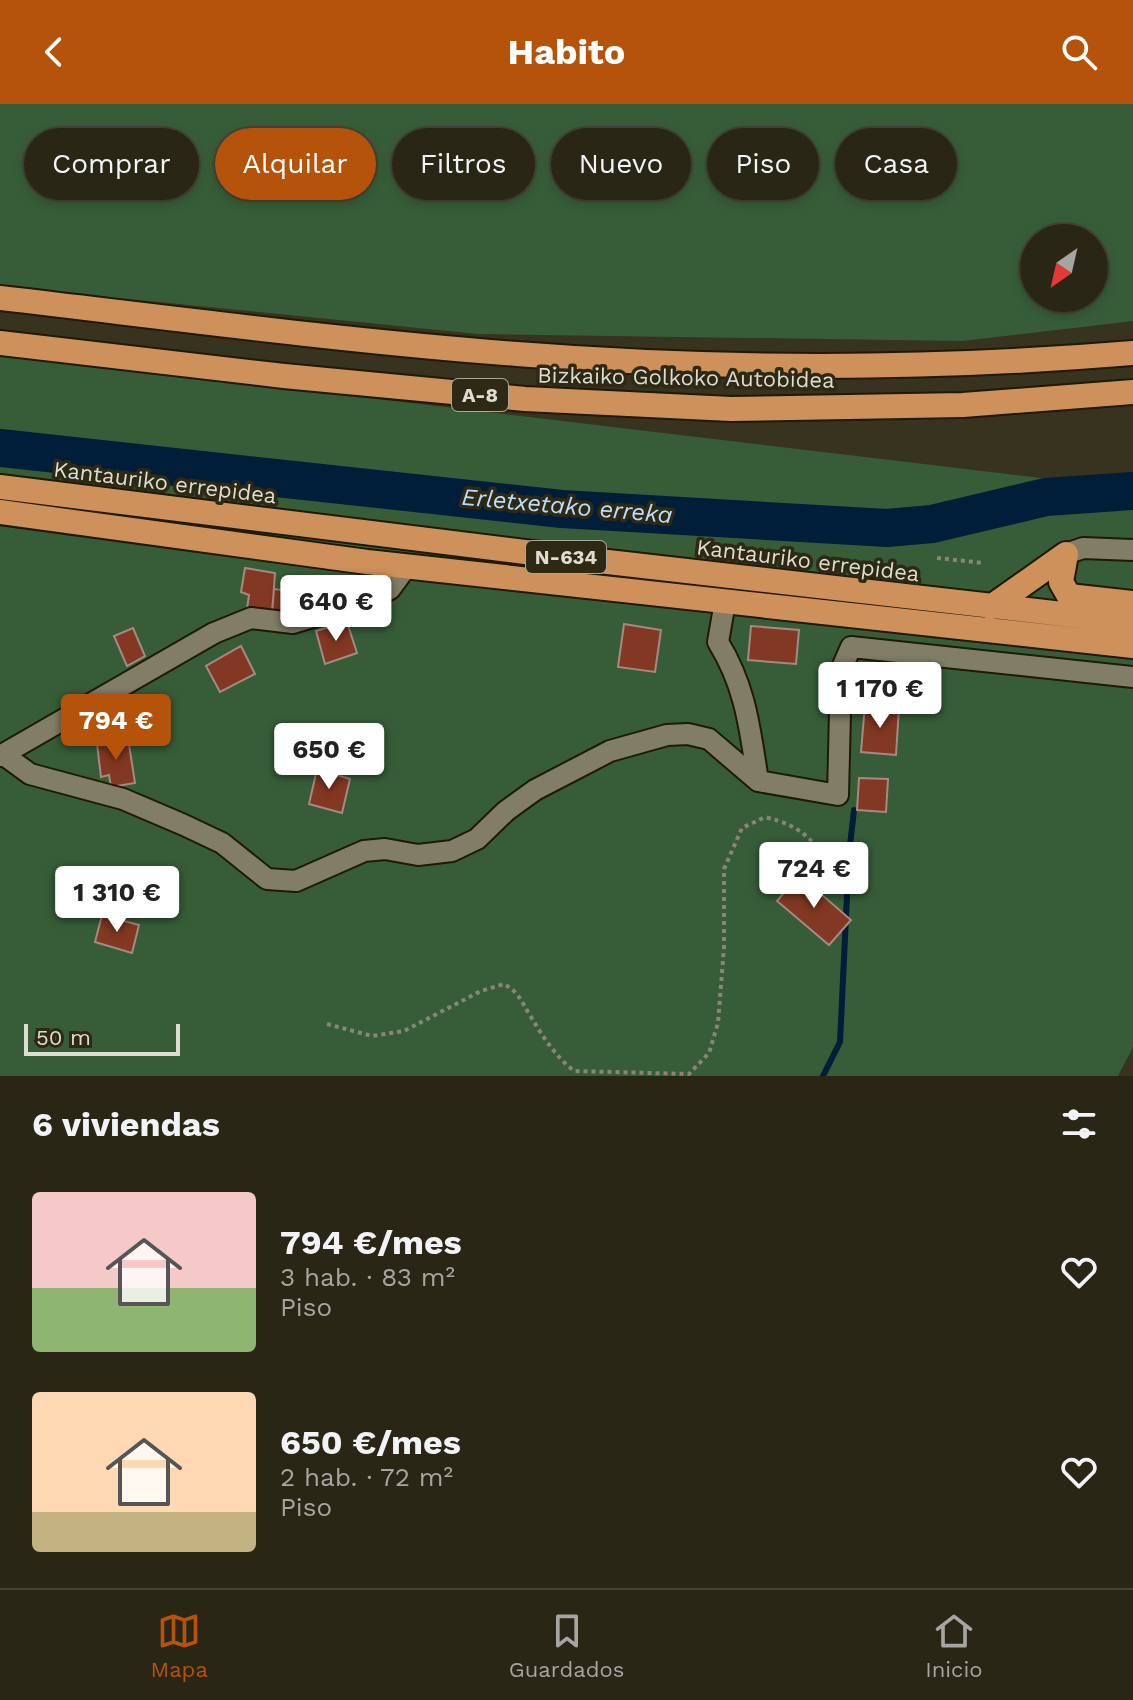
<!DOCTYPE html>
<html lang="es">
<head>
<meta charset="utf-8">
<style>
	:root { --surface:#292616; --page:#353223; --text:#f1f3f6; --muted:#a5a5a1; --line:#454335; --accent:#b45309 }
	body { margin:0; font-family:"Work Sans",sans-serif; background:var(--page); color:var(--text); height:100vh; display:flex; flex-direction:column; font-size:30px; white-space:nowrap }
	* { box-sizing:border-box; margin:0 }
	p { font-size:26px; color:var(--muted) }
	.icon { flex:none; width:44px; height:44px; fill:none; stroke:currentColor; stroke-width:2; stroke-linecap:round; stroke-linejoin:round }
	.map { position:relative; height:972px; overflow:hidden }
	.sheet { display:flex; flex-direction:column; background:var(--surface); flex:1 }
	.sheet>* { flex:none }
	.banner { position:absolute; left:24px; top:24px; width:1086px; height:72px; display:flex; gap:16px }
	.needle { width:52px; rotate:214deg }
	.buttons { position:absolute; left:1020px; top:120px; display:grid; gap:16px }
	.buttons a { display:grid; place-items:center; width:88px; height:88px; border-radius:50%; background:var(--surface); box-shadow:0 4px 12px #0003,0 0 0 2px var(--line); font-size:40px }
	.scale { position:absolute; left:24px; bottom:20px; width:156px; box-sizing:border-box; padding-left:8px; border:4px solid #dfdcd0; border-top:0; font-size:22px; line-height:28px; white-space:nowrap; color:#dfdcd0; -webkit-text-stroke:6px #2d2914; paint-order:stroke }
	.price { position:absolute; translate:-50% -68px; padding:0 18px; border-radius:8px; background:#fff; color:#222; font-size:26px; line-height:52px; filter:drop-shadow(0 2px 4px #0008) }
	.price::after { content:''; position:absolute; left:50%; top:48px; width:24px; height:18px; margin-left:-12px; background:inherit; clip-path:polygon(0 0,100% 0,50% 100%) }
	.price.active { background:var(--accent); color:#fff }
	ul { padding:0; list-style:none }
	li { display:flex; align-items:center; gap:24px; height:200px; padding:0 32px }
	li span { display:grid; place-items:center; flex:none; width:224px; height:160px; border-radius:8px; color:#555 }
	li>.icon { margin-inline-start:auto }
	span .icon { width:96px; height:96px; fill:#fffc; stroke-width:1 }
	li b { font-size:34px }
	h2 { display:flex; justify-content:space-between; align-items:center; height:96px; padding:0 32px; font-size:34px }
	.pill { padding:0 28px; border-radius:36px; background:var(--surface); box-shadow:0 4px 12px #0003,0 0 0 2px var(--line); font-size:28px; line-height:72px }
	.pill.active { background:var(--accent); color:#fff }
	header { display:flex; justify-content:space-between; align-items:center; height:104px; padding:0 32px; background:var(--accent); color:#fff; font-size:36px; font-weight:700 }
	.dock { display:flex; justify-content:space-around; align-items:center; height:112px; border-top:2px solid var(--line); background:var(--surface); font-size:22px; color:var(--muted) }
	.dock a { display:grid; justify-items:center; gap:4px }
	.dock .active { color:var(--accent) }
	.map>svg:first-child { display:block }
</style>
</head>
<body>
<header><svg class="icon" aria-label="back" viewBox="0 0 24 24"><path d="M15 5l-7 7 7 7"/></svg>Habito<svg class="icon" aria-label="search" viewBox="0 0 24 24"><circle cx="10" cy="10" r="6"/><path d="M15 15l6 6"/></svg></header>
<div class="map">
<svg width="1133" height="972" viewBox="0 0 1133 972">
	<rect width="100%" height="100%" fill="#37331e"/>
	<!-- green -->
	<path fill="#375d38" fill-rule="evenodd" d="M 0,0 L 1133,0 L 1133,217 L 962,237 L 478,230 L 0,182 ZM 1034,134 L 1094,134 L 1094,194 L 1034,194 Z
		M 0,250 L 1133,385 L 1133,943 L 1118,972 L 0,972 Z"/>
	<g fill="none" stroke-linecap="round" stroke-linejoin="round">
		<!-- stream -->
		<path stroke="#001d39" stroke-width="6" d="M 823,972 L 840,938 L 849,750 L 854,706"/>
		<!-- river -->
		<path stroke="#001d39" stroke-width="38" d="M 0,344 L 562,405 L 887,424 L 932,420 L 1046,393 L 1133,387"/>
	</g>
	<!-- building -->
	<path fill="#823822" stroke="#a48a82" stroke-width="2" d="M 245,464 L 275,469 L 272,510 L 247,505 L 249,491 L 241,488 Z
		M 274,485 L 310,490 L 311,505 L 296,511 L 272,508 Z
		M 347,518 L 357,549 L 325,560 L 316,527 Z
		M 624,520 L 661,526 L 655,568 L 618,563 Z
		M 751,522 L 799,526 L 796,560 L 748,556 Z
		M 133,524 L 145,552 L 127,562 L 114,532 Z
		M 241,542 L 255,570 L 220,588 L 206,562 Z
		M 865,600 L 899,603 L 896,651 L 861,648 Z
		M 128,634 L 135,679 L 111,683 L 109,671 L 101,673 L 97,640 Z
		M 317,665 L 350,675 L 342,709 L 309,700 Z
		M 859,674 L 888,675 L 886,708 L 857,706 Z
		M 799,771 L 851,816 L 829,841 L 777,797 Z
		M 102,811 L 139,821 L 132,849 L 95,838 Z"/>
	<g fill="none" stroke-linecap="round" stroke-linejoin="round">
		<!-- minor casing -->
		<g stroke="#1e1a06" stroke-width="24">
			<path id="minor" d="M 1066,450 L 1083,444 L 1133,446
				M 725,498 L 718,538 C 746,583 750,626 758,677
				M 4,651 L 30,670 L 123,695 L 184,721 L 222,739 L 267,775 L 296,777 L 364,747 L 385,745 L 418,751 L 452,747 L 477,735 L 506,707 L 535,686 L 610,647 L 667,631 L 688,630 L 709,635 L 758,677 L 838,691 L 841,566 L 851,543 L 1133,573
				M 0,652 L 214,529 L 251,514 L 293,519 L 362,498 L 390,485 L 407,462"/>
		</g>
		<!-- highway casing -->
		<g stroke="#1e1a06" stroke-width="28">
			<path id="highway" d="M 0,194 C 172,214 344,237 517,250 C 722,266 928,266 1133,249
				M 0,239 L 284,272 L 525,295 L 731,305 L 963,301 L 1133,288
				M 0,383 L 573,454 L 1133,518
				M 0,408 L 367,458 L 1133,542
				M 1066,450 L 1061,478 L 1069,492 L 1133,499
				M 991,503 L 1066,450"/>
		</g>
		<!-- path -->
		<path stroke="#8a8676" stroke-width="4" stroke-dasharray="4 4" stroke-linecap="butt" d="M 937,454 L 984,459
			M 902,566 L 901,575 L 923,578 L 924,570
			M 327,920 L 372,932 L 404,927 L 481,887 L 504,880 C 520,889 522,899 531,913 C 543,933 556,953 574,967 L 689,970 L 709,949 L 718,919 L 724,843 L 724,765 L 742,724 L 765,713 C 803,723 808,732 832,762"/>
		<!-- minor -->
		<use href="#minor" stroke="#827e66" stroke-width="20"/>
		<!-- highway -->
		<use href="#highway" stroke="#cf915b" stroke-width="24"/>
	</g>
	<g text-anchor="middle" stroke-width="7" stroke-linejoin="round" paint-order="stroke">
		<!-- shield labels -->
		<g fill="#2d2914" stroke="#aaa698" stroke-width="2">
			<rect x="452" y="275" width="56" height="32" rx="6"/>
			<rect x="526" y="437" width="80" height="32" rx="6"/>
		</g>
		<g font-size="20" font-weight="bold" fill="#dfdcd0">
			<text x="480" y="298">A-8</text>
			<text x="566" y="460">N-634</text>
		</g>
		<!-- street labels -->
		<g font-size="22" fill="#dfdcd0" stroke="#2d2914">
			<text transform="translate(686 273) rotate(1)" y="8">Bizkaiko Golkoko Autobidea</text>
			<text transform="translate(165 378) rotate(7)" y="8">Kantauriko errepidea</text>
			<text transform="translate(808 456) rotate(7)" y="8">Kantauriko errepidea</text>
		</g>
		<!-- water labels -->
		<g font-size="24" font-style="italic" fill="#beddfd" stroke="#2d2914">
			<text transform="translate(567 402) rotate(5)" y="8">Erletxetako erreka</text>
		</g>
	</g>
</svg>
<div class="buttons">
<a><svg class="needle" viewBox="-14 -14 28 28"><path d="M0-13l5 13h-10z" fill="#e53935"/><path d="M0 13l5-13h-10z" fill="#a5a5a1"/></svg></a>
</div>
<div class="scale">50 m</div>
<b class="price" style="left:336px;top:539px">640 €</b>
<b class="price" style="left:880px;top:626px">1 170 €</b>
<b class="price active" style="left:116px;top:658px">794 €</b>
<b class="price" style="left:329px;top:687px">650 €</b>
<b class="price" style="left:814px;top:806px">724 €</b>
<b class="price" style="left:117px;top:830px">1 310 €</b>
<div class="banner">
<a class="pill">Comprar</a>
<a class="pill active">Alquilar</a>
<a class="pill">Filtros</a>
<a class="pill">Nuevo</a>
<a class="pill">Piso</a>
<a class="pill">Casa</a>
</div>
</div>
<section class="sheet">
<h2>6 viviendas<svg class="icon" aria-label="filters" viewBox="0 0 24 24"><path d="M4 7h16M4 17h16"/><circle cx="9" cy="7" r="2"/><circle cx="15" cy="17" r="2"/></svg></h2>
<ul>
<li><span style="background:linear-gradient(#f6c9c9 60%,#8fb573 0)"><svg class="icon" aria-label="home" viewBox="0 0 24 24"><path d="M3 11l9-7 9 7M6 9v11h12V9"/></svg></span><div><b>794 €/mes</b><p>3 hab. · 83 m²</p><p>Piso</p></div><svg class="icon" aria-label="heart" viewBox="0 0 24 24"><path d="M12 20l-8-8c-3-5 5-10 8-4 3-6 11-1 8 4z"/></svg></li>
<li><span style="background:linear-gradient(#ffd9b3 75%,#c2b280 0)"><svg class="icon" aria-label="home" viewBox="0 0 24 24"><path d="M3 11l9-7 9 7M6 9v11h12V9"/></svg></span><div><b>650 €/mes</b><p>2 hab. · 72 m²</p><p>Piso</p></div><svg class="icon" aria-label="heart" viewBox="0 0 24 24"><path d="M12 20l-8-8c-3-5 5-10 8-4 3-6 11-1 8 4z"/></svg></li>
</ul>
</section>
<nav class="dock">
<a class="active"><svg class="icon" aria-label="map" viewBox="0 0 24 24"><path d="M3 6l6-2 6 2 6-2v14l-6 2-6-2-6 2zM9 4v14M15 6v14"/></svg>Mapa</a>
<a><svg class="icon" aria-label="saved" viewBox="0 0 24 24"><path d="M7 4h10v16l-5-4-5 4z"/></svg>Guardados</a>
<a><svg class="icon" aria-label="home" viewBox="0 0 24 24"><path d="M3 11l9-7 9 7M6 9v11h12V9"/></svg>Inicio</a>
</nav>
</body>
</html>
